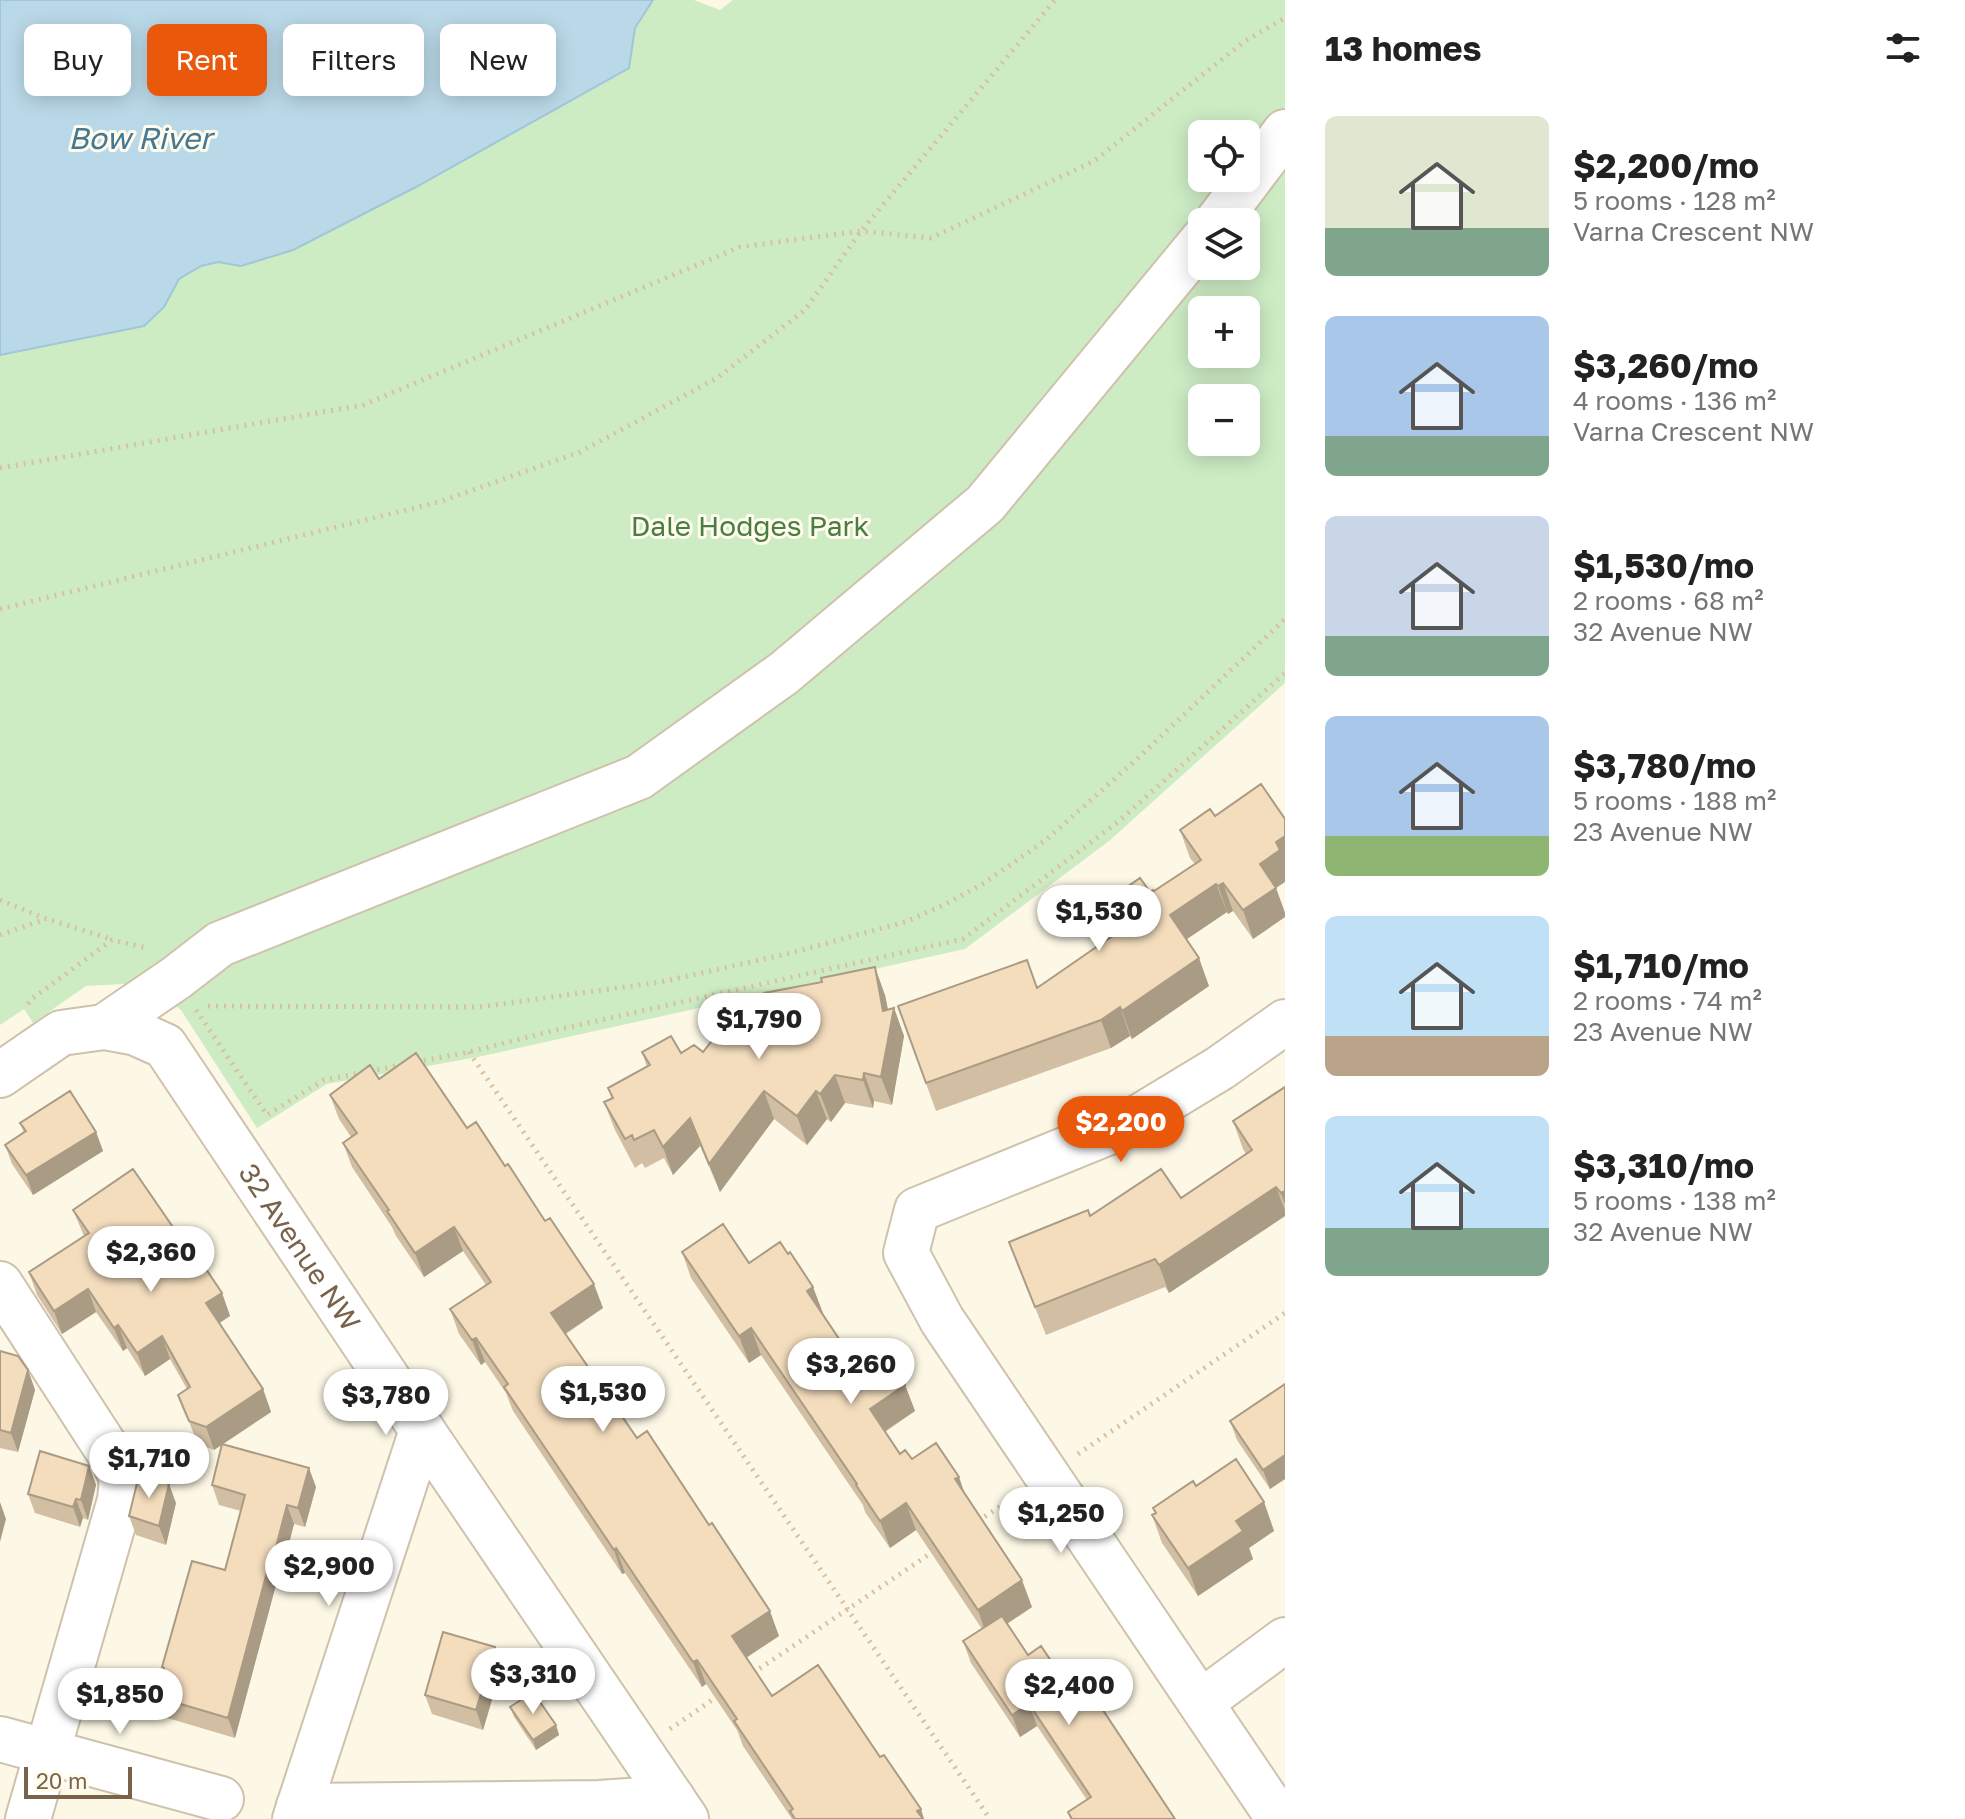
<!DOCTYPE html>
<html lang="en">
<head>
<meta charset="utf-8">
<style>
	:root { --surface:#fff; --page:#f2f2f2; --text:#222; --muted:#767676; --accent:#ea580c }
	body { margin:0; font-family:"Golos Text",sans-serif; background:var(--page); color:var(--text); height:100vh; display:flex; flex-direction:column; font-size:30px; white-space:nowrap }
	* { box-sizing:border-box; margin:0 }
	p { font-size:26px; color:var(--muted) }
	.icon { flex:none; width:44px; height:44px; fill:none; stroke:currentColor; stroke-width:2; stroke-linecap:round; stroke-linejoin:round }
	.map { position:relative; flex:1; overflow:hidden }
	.panel { display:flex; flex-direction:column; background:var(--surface); width:680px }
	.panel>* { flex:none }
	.hud { position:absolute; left:24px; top:24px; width:760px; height:72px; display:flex; gap:16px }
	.buttons { position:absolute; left:1188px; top:120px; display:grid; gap:16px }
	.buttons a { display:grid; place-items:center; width:72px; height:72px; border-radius:12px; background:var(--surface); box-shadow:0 4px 20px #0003; font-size:40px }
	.scale { position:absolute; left:24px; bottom:20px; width:108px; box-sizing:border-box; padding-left:8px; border:4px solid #78624a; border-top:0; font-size:22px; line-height:28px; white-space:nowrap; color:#78624a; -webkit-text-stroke:6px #fffbed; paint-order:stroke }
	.price { position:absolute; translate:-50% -68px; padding:0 18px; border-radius:28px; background:#fff; color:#222; font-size:26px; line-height:52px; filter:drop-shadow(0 2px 4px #0008) }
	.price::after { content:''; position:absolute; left:50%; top:48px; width:24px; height:18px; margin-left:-12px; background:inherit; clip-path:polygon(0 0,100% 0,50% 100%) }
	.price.selected { background:var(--accent); color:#fff }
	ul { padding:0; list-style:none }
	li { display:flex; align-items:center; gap:24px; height:200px; padding:0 40px }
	li span { display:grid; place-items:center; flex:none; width:224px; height:160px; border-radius:12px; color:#555 }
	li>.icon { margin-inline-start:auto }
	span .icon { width:96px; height:96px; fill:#fffc; stroke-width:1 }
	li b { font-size:34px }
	h2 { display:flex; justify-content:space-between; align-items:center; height:96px; padding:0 40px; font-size:34px }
	.pill { padding:0 28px; border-radius:12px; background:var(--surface); box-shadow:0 4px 20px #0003; font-size:28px; line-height:72px }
	.pill.selected { background:var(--accent); color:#fff }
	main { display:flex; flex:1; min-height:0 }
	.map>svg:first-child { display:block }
</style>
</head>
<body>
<main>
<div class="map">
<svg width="1285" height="1819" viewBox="0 0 1285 1819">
	<rect width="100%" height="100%" fill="#fdf8e6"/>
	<!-- green -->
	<path fill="#cdecc4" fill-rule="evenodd" d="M 653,0 L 694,0 L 720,10 L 733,0 L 1285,0 L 1285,683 L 1109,841 L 965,949 L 478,1057 L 327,1084 L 257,1128 L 181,1010 L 143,983 L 86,986 L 33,1023 L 24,1009 L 0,1025 L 0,355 L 144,327 L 164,307 L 179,279 L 201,266 L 218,262 L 241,266 L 629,68 L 635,28 ZM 1202,134 L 1246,134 L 1246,178 L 1202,178 ZM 1202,222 L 1246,222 L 1246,266 L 1202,266 ZM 1202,310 L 1246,310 L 1246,354 L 1202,354 ZM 1202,398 L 1246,398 L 1246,442 L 1202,442 Z"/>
	<!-- water -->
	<path fill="#bad9e8" stroke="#a0c6da" stroke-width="2" d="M 0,0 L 653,0 L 635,28 L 629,68 L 416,187 L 293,250 L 241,266 L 218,262 L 201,266 L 179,279 L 164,307 L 144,326 L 0,355 Z"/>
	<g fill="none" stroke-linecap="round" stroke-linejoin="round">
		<!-- minor casing -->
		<g stroke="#cfc2ac" stroke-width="48">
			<g id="minor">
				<path d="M 1217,222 L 1285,132"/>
				<path d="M 104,1027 L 176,978 L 220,944 L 639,777 L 784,673 L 985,504 L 1202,241"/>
				<path id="s1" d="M 0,1075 L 61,1033 L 104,1027 L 136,1033 L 165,1046 L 422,1430 L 686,1819"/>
				<path d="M 0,1284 L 114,1460 L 122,1479 L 120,1500 L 28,1819"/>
				<path d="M 1201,1702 L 1285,1640"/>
				<path d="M 0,1739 L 221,1799"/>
				<path d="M 299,1806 L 599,1803 L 672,1798"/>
				<path d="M 295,1819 L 422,1430"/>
				<path d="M 1279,1819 L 942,1320 L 906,1253 L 917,1210 L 1126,1125 L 1220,1068 L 1285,1022"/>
			</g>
		</g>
		<!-- path -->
		<path stroke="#d9c0a0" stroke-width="5" stroke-dasharray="2 6" stroke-linecap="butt" d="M 0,468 L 363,405 L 740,247 L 861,231 L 931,238 L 1094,161 L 1245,41 L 1285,18
			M 0,609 L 439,502 L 580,452 L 717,378 L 805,310 L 861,231 L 1055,0
			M 0,900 L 47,919 L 111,939
			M 0,935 L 46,919
			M 28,1004 L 33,998 L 112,940 L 147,948
			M 208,1006 L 479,1007 L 661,982 L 791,953 L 905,922 L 946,904 L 984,883 L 1046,840 L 1136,760 L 1285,619
			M 196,1010 L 267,1115 L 324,1080 L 402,1065
			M 469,1052 L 990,1819
			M 416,1062 L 469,1052 L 552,1031 L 963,939 L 1118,822 L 1285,673
			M 1078,1454 L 1285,1313
			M 978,1521 L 1013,1498
			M 753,1673 L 937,1549
			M 670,1729 L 718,1696"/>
		<!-- minor -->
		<use href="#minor" stroke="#fff" stroke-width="44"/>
	</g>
	<!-- wall -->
	<path fill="#d1bea3" d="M 1215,816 L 1276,888 L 1285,913 L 1285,917 L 1253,939 L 1233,911 L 1228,914 L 1227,912 L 1187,939 L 1209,986 L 1132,1039 L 1130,1036 L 1111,1048 L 936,1111 L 898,1006 L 1037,988 L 1112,936 L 1100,906 L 1154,891 L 1195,864 L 1190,858 L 1180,830 Z
		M 885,995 L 888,1010 L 894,1008 L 904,1036 L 892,1105 L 874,1101 L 873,1108 L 845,1103 L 831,1122 L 827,1119 L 807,1145 L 774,1119 L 720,1192 L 700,1146 L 673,1175 L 664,1158 L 645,1168 L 642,1163 L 635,1168 L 615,1130 L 604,1102 L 612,1098 L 608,1088 L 647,1067 L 642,1052 L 703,1052 L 734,1031 Z
		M 379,1079 L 467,1128 L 505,1166 L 603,1308 L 566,1334 L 637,1438 L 779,1636 L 746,1658 L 772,1696 L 880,1757 L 924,1819 L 792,1819 L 743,1746 L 737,1730 L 706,1684 L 702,1687 L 625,1573 L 622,1574 L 513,1411 L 506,1393 L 485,1362 L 481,1365 L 459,1334 L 450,1309 L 486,1285 L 463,1251 L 424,1277 L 396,1236 L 392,1227 L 352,1167 L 343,1143 L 351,1137 L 339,1119 L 330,1095 Z
		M 1285,1087 L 1285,1216 L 1169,1293 L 1165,1287 L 1046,1335 L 1009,1242 L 1090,1216 L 1181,1198 L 1246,1154 L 1243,1149 L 1233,1121 Z
		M 20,1123 L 96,1132 L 103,1151 L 33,1195 L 12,1164 L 5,1145 L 24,1133 Z
		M 73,1210 L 197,1262 L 222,1293 L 230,1316 L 219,1323 L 263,1389 L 271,1412 L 214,1450 L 198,1444 L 178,1395 L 187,1389 L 170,1359 L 145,1376 L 127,1348 L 123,1351 L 96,1312 L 62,1334 L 37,1295 L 29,1272 L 84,1236 Z
		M 682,1252 L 749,1263 L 788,1254 L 813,1287 L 822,1314 L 856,1364 L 905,1385 L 915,1411 L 885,1432 L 900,1454 L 912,1459 L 965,1495 L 1032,1607 L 1007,1624 L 1028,1655 L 1072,1692 L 1175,1819 L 1070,1819 L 1068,1812 L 1087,1800 L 1037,1726 L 1020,1737 L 971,1663 L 963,1641 L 982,1629 L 916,1530 L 890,1548 L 865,1512 L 863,1505 L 761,1355 L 749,1363 L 691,1278 Z
		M 0,1351 L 28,1370 L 35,1390 L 18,1452 L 0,1448 Z
		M 1285,1384 L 1285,1479 L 1270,1489 L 1237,1440 L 1230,1421 Z
		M 89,1466 L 96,1485 L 88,1520 L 83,1518 L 80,1527 L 35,1513 L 28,1494 Z
		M 212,1485 L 316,1487 L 305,1527 L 294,1524 L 279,1581 L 277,1581 L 235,1738 L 164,1717 L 157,1697 L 164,1671 L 162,1667 L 225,1570 L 241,1511 L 219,1505 Z
		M 1196,1486 L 1264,1502 L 1274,1531 L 1249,1548 L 1253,1559 L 1198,1596 L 1162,1543 L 1152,1515 L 1155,1513 L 1153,1508 Z
		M 176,1503 L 166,1545 L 136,1535 L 129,1516 Z
		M 495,1647 L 502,1666 L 483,1730 L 432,1714 L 425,1695 Z
		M 510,1707 L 556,1725 L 559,1735 L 536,1750 L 514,1717 Z"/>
	<!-- shaded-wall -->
	<path fill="#aa9b84" d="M 1285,836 L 1285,882 L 1270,892 L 1260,864 L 1276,842 Z
		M 1223,883 L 1233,911 L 1228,914 L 1218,886 Z
		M 1216,884 L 1227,912 L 1181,943 L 1170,915 Z
		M 1276,888 L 1285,913 L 1285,917 L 1253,939 L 1243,910 Z
		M 1199,958 L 1209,986 L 1132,1039 L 1122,1011 Z
		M 875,967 L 885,995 L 891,1025 L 894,1008 L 904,1036 L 892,1105 L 881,1077 L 883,1011 Z
		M 1120,1007 L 1130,1036 L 1111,1048 L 1101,1020 Z
		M 864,1073 L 874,1101 L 873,1108 L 863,1080 Z
		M 835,1075 L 845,1103 L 831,1122 L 820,1094 Z
		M 764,1091 L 774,1119 L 720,1192 L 709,1164 Z
		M 816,1091 L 827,1119 L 807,1145 L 797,1116 Z
		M 690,1118 L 700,1146 L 673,1175 L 663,1147 Z
		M 96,1132 L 103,1151 L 33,1195 L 26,1175 Z
		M 1276,1187 L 1285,1210 L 1285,1216 L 1169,1293 L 1159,1265 Z
		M 1285,1191 L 1285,1205 L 1281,1193 Z
		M 454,1227 L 463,1251 L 424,1277 L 415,1253 Z
		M 594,1284 L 603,1308 L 560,1337 L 551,1313 Z
		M 813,1287 L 823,1313 L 816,1318 L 807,1291 Z
		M 88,1289 L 96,1312 L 62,1334 L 54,1311 Z
		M 222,1293 L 230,1316 L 215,1326 L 206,1303 Z
		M 118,1325 L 127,1348 L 123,1351 L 114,1328 Z
		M 751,1328 L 761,1355 L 749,1363 L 739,1336 Z
		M 162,1336 L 170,1359 L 145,1376 L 137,1353 Z
		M 476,1338 L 485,1362 L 481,1365 L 472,1340 Z
		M 28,1370 L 35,1390 L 18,1452 L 11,1433 Z
		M 905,1385 L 915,1411 L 879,1435 L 870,1409 Z
		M 263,1389 L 271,1412 L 214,1450 L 206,1427 Z
		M 1285,1455 L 1285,1479 L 1270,1489 L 1263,1470 Z
		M 89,1466 L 96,1485 L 88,1520 L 81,1500 Z
		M 309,1468 L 316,1487 L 305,1527 L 298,1508 Z
		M 959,1477 L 968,1503 L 955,1479 Z
		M 169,1484 L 176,1503 L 166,1545 L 159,1526 Z
		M 76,1499 L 83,1518 L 80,1527 L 73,1507 Z
		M 0,1502 L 6,1519 L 0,1542 Z
		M 1264,1502 L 1274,1531 L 1249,1548 L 1253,1559 L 1198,1596 L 1188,1568 L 1236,1521 Z
		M 906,1503 L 916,1530 L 890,1548 L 880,1521 Z
		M 287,1505 L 294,1524 L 279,1581 L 272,1562 Z
		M 616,1548 L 625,1573 L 622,1574 L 614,1550 Z
		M 270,1561 L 277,1581 L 235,1738 L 228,1718 Z
		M 1022,1580 L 1032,1607 L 987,1637 L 978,1610 Z
		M 770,1611 L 779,1636 L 741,1661 L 732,1636 Z
		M 495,1647 L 502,1666 L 483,1730 L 476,1710 Z
		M 697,1660 L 706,1684 L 702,1687 L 693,1662 Z
		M 1029,1704 L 1037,1726 L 1020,1737 L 1012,1715 Z
		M 556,1725 L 559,1735 L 536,1750 L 533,1740 Z
		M 921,1809 L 924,1819 L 920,1819 L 917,1811 Z"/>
	<!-- building -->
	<path fill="#f3ddbd" stroke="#aa9b84" stroke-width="2" d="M 1261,784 L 1285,819 L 1285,836 L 1276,842 L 1280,850 L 1260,864 L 1276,888 L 1243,910 L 1223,883 L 1218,886 L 1216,884 L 1170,915 L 1199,958 L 1122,1011 L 1120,1007 L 1101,1020 L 926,1083 L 898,1006 L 1027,960 L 1037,988 L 1118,932 L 1100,906 L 1140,878 L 1150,892 L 1153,890 L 1154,891 L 1201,860 L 1180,830 L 1210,809 L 1215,816 Z
		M 875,967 L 883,1011 L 894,1008 L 881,1077 L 864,1073 L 863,1080 L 835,1075 L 820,1094 L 816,1091 L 797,1116 L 764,1091 L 709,1164 L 690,1118 L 663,1147 L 654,1130 L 634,1140 L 632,1135 L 625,1139 L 604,1102 L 613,1098 L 608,1088 L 650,1065 L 642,1052 L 671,1036 L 681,1053 L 694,1045 L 703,1052 L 725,1024 L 734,1031 L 764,993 L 822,982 L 821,978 Z
		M 416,1053 L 467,1128 L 476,1122 L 505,1166 L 508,1164 L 545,1221 L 550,1218 L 594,1284 L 551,1313 L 637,1438 L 647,1431 L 709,1525 L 712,1523 L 770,1611 L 732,1636 L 772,1696 L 818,1665 L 880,1757 L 884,1755 L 921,1809 L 917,1811 L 923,1819 L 795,1819 L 790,1811 L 793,1809 L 734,1721 L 737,1719 L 697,1660 L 693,1662 L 616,1548 L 614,1550 L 504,1387 L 508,1384 L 476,1338 L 472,1340 L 450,1309 L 491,1282 L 454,1227 L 415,1253 L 387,1211 L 389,1210 L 343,1143 L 357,1133 L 330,1095 L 370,1065 L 379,1079 Z
		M 1285,1087 L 1285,1191 L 1281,1193 L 1276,1187 L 1159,1265 L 1155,1259 L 1035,1307 L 1009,1242 L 1088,1210 L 1090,1216 L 1161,1169 L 1181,1198 L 1252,1150 L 1233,1121 Z
		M 70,1091 L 96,1132 L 26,1175 L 5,1145 L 26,1131 L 20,1123 Z
		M 133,1169 L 197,1262 L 200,1260 L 222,1293 L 206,1303 L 263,1389 L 206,1427 L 189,1421 L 178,1395 L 190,1387 L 162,1336 L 137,1353 L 118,1325 L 114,1328 L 88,1289 L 54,1311 L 29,1272 L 89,1233 L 73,1210 Z
		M 723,1224 L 749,1263 L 780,1242 L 788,1254 L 790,1252 L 813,1287 L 807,1291 L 856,1364 L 880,1347 L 905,1385 L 870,1409 L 900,1454 L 905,1450 L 912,1459 L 936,1443 L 959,1477 L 955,1479 L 1022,1580 L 978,1610 L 906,1503 L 880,1521 L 856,1485 L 857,1484 L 751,1328 L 739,1336 L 682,1252 Z
		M 0,1351 L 18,1356 L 28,1370 L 11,1433 L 0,1430 Z
		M 1285,1384 L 1285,1455 L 1263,1470 L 1230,1421 Z
		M 222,1444 L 309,1468 L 298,1508 L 287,1505 L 272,1562 L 270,1561 L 228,1718 L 157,1697 L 164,1668 L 162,1667 L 192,1561 L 225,1570 L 245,1495 L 212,1485 Z
		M 40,1451 L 89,1466 L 81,1500 L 76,1499 L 73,1507 L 28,1494 Z
		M 1236,1459 L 1264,1502 L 1236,1521 L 1243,1531 L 1188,1568 L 1152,1515 L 1156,1513 L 1153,1508 L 1193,1481 L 1196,1486 Z
		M 139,1475 L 169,1484 L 159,1526 L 129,1516 Z
		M 1002,1616 L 1028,1655 L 1041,1646 L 1072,1692 L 1085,1683 L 1175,1819 L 1072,1819 L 1068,1812 L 1091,1797 L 1029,1704 L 1012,1715 L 963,1641 Z
		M 443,1632 L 495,1647 L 476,1710 L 425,1695 Z
		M 533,1692 L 556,1725 L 533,1740 L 510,1707 Z"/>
	<g text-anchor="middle" stroke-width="6" stroke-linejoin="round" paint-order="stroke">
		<!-- park labels -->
		<g font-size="28" fill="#487e41" stroke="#fffbed">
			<text x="750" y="536">Dale Hodges Park</text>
		</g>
		<!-- street labels -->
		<g font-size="28" fill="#78624a" stroke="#fffbed">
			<text dy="10" stroke="none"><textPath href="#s1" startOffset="424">32 Avenue NW</textPath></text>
		</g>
		<!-- water labels -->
		<g font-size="30" font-style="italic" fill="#457893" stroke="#fffbed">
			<text x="140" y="149">Bow River</text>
		</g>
	</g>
</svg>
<div class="buttons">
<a><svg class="icon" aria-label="locate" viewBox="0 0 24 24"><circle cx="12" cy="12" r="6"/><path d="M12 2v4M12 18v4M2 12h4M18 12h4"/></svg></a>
<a><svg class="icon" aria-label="layers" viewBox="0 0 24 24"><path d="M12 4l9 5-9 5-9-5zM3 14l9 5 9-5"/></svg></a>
<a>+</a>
<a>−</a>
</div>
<div class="scale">20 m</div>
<b class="price" style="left:1099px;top:953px">$1,530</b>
<b class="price" style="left:759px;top:1061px">$1,790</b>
<b class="price selected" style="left:1121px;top:1164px">$2,200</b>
<b class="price" style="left:151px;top:1294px">$2,360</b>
<b class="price" style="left:851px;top:1406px">$3,260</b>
<b class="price" style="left:603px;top:1434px">$1,530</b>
<b class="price" style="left:386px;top:1437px">$3,780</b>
<b class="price" style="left:149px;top:1500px">$1,710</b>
<b class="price" style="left:1061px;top:1555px">$1,250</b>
<b class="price" style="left:329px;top:1608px">$2,900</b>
<b class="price" style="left:533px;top:1716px">$3,310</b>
<b class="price" style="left:1069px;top:1727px">$2,400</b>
<b class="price" style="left:120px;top:1736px">$1,850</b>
<div class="hud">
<a class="pill">Buy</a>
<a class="pill selected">Rent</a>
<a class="pill">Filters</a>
<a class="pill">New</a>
</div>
</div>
<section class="panel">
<h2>13 homes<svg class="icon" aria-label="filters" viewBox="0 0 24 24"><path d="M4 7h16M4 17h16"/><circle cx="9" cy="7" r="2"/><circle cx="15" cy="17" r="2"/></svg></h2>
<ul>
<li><span style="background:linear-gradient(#dfe7d0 70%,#7fa58c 0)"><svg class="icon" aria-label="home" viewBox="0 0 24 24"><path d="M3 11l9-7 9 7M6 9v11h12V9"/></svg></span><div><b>$2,200/mo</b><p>5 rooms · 128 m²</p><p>Varna Crescent NW</p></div></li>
<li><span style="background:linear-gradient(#a9c7e8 75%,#7fa58c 0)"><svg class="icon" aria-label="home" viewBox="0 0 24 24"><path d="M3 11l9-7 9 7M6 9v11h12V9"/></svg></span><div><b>$3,260/mo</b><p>4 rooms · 136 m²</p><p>Varna Crescent NW</p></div></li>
<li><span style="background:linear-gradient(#c9d6e8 75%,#7fa58c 0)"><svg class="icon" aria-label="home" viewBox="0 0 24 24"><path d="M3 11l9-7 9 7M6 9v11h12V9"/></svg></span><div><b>$1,530/mo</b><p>2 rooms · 68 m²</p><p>32 Avenue NW</p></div></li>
<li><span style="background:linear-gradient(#a9c7e8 75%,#8fb573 0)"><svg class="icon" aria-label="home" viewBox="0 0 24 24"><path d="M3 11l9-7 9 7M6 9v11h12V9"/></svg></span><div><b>$3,780/mo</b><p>5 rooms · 188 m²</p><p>23 Avenue NW</p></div></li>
<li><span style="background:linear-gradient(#bfe0f5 75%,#b9a48a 0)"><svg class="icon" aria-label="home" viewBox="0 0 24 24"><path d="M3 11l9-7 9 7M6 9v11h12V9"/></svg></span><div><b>$1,710/mo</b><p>2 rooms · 74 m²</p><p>23 Avenue NW</p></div></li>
<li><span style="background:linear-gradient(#bfe0f5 70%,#7fa58c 0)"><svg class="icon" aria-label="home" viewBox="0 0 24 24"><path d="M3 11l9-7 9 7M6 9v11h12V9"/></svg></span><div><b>$3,310/mo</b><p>5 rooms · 138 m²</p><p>32 Avenue NW</p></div></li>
</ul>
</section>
</main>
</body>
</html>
